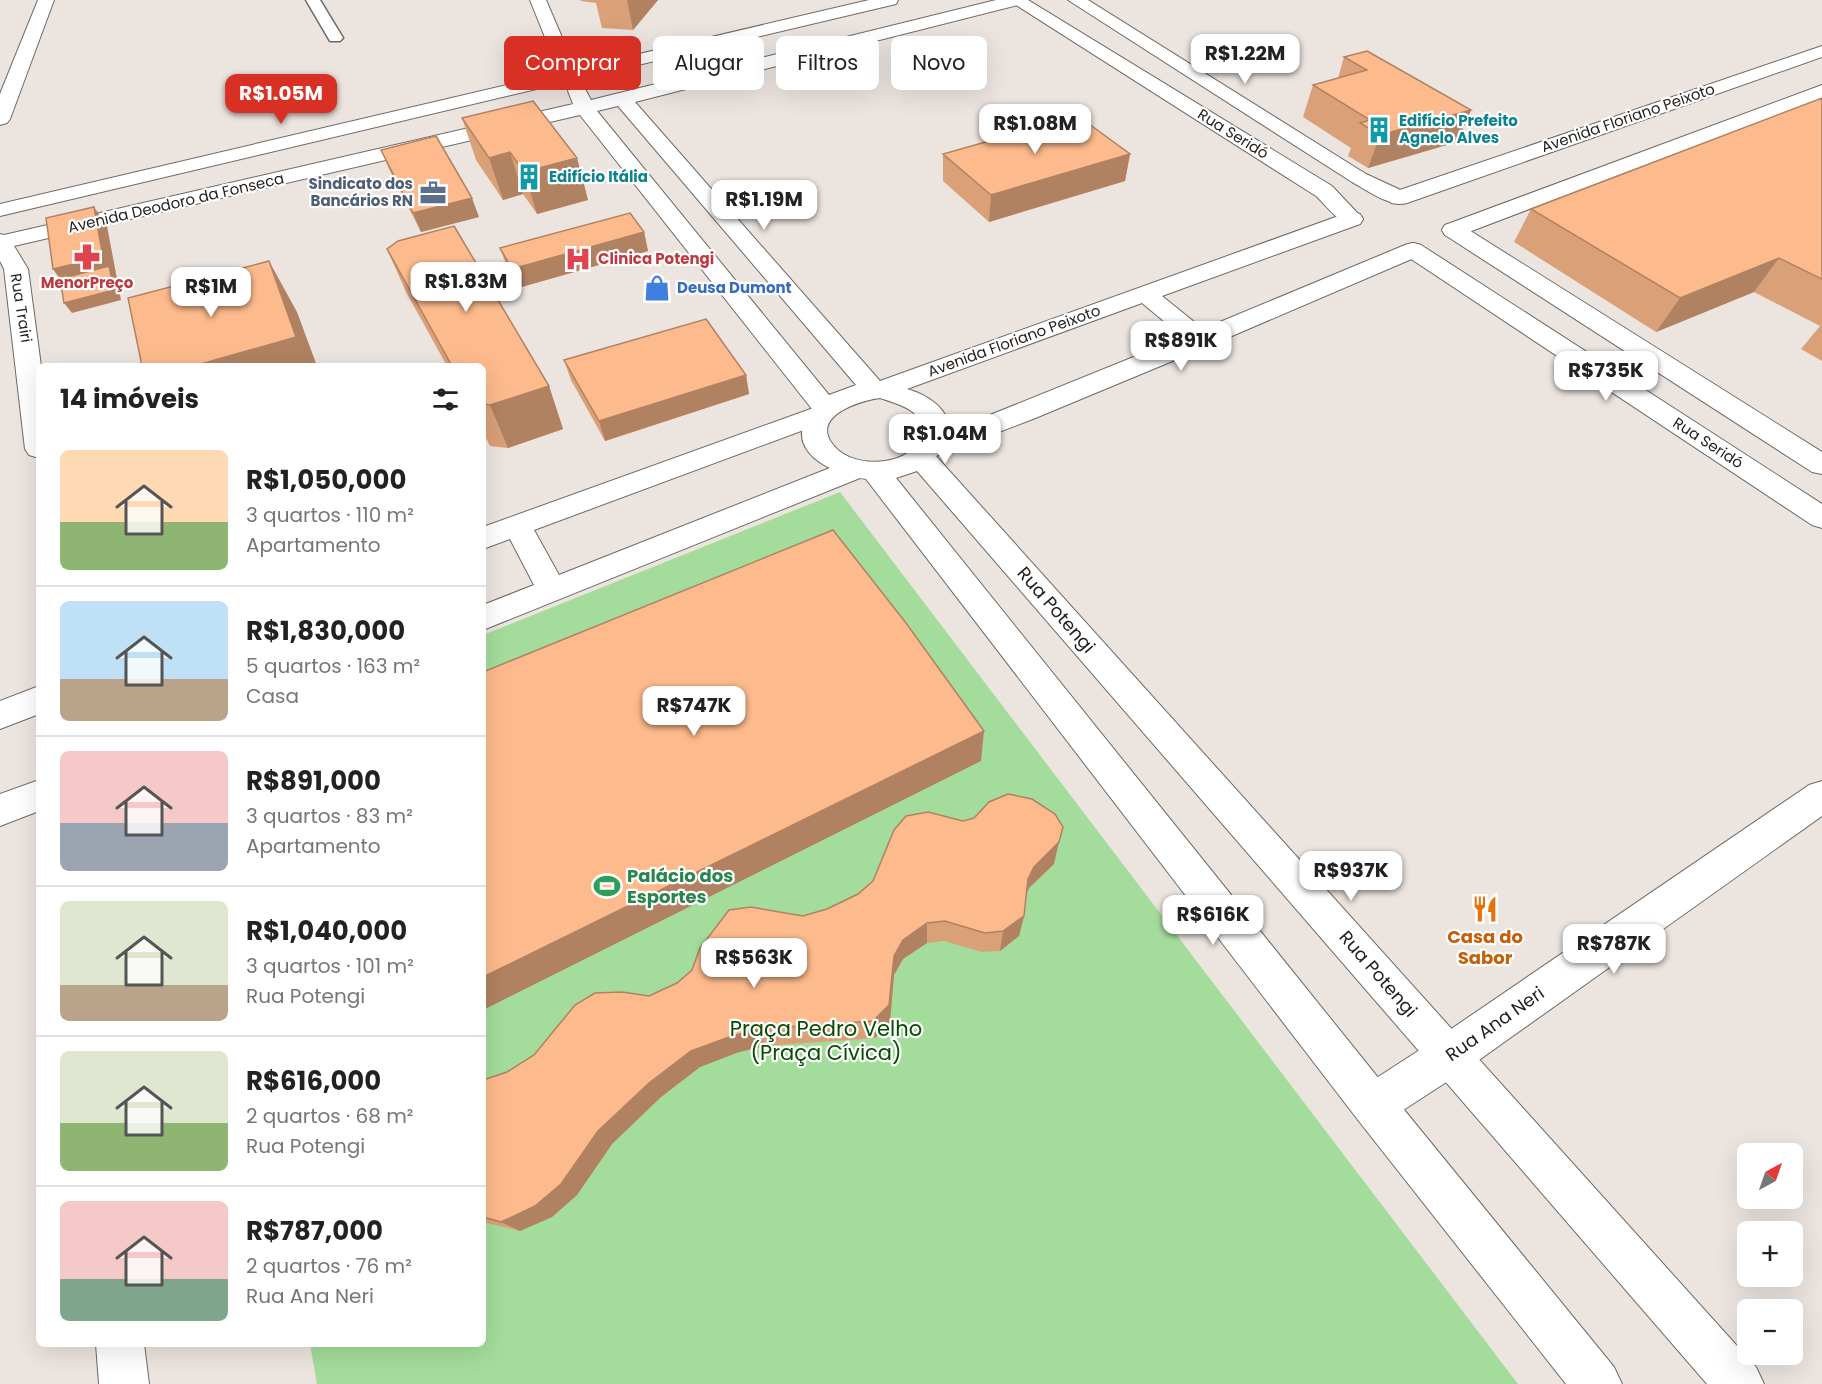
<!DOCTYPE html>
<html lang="pt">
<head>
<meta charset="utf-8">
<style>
	:root { --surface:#fff; --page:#f2f2f2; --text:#222; --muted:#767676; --line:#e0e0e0; --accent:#d93025 }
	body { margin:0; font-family:Poppins,sans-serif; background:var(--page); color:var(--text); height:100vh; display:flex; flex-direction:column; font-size:22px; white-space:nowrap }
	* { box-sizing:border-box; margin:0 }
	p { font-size:20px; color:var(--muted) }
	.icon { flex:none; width:33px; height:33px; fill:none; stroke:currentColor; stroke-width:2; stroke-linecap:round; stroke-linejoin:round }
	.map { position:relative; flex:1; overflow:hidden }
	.side { position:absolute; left:36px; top:363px; width:450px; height:984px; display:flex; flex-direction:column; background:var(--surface); border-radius:9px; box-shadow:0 6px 24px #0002 }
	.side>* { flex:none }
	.banner { position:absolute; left:504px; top:36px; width:570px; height:54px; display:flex; gap:12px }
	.needle { width:39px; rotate:40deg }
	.tools { position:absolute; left:1737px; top:1143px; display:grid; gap:12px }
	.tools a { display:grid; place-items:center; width:66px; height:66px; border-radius:9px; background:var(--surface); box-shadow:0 6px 24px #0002; font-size:30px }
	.price { position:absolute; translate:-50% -51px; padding:0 14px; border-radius:12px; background:#fff; color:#222; font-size:20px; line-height:39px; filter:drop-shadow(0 2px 3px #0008) }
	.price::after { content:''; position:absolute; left:50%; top:36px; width:18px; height:14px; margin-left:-9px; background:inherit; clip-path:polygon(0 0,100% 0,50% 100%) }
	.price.selected { background:var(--accent); color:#fff }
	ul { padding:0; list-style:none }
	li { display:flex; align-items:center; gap:18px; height:150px; padding:0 24px }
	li+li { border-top:2px solid var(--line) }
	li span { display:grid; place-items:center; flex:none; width:168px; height:120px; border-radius:9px; color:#555 }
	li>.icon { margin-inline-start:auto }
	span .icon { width:72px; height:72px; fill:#fffc; stroke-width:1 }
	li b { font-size:26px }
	h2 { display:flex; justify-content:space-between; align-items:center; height:72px; padding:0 24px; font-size:26px }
	.tag { padding:0 21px; border-radius:9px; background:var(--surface); box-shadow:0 6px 24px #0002; font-size:21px; line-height:54px }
	.tag.selected { background:var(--accent); color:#fff }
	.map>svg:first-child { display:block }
</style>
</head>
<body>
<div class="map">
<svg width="1822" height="1384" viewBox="0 0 1822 1384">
	<rect width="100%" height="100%" fill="#ece4df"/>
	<!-- green -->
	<path fill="#a4dd9b" d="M 840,492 L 1518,1384 L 317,1384 L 310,1344 L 483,1344 L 483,635 Z"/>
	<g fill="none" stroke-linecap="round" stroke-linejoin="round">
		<!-- service casing -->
		<g stroke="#706864" stroke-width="3">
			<path id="service" d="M 306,0 L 320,0 L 343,38 L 340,41 L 330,41 Z"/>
		</g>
		<!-- minor casing -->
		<g stroke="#706864" stroke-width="2">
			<path id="minor" d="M 1008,0 L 1028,0 L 1332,186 L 1363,219 L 1360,224 C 1341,228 1329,208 1316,196 Z
				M 1068,0 L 1088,0 L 1366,174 L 1407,193 L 1410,198 L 1407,203 C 1389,207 1367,190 1352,182 Z
				M 1453,223 L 1461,225 L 1822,452 L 1822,474 L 1812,472 L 1445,235 L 1442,230 L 1445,225 Z
				M 1413,243 L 1421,245 L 1822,504 L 1822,528 L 1812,525 L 1405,255 L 1402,250 L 1405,245 Z
				M 1822,781 L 1822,816 L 1465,1070 L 1388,1120 L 1373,1126 L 1358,1120 L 1352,1105 L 1358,1090 L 1435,1040 L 1809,785 Z"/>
		</g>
		<!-- tertiary casing -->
		<g stroke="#706864" stroke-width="2">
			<path id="tertiary" d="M 38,0 L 54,0 L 10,119 L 7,123 L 0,125 L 0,94 Z
				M 530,0 L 546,0 L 579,77 L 577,81 L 563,81 L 561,77 Z
				M 819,406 L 828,409 L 832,415 L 828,421 L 534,530 L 559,575 L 845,462 L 855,460 L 865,462 L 869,469 L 865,476 L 483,630 L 483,605 L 534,585 L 510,539 L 483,549 L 483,527 Z
				M 39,686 L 39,714 L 0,729 L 0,701 Z
				M 39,780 L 39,811 L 0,826 L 0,794 Z"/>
		</g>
		<!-- secondary casing -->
		<g stroke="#706864" stroke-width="2">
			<path id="secondary" d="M 869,0 L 898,0 L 896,4 L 0,216 L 0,204 Z
				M 996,0 L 1024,0 L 1022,4 L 635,102 L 880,381 L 1344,214 L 1352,212 L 1360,214 L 1363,219 L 1360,224 L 1162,296 L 1203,329 L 1405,245 L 1413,243 L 1421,245 L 1424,250 L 1421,255 L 1211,345 L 1033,419 L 936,456 L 1756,1367 L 1764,1384 L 1707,1384 L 917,471 L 896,478 L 1388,1090 L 1614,1367 L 1622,1384 L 1566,1384 L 1358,1120 L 866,479 C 832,474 780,451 812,409 L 580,115 L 14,246 L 28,269 L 41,366 L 39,366 L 39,458 L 29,455 L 25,449 L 4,269 L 0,261 L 0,234 L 4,235 L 573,104 L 568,91 L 570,87 L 584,87 L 591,100 ZM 618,106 L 856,385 L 829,395 L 597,111 ZM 1142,303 L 1183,337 L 948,432 C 952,409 925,394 907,389 ZM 880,398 C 894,403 926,410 921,432 C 920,439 917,446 910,451 C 890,467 846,466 831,442 C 813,415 862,400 880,398 Z
				M 1822,46 L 1822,57 L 1407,203 L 1399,204 L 1391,203 L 1388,198 L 1391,193 Z
				M 1822,85 L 1822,98 L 1461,235 L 1453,237 L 1445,235 L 1442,230 L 1445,225 Z
				M 96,1344 L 144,1344 L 149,1384 L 99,1384 Z"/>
		</g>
		<!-- service -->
		<use href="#service" fill="#fff" fill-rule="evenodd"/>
		<!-- minor -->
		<use href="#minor" fill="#fff" fill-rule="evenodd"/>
		<!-- tertiary -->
		<use href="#tertiary" fill="#fff" fill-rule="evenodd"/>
		<!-- secondary -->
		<use href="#secondary" fill="#fff" fill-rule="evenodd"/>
	</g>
	<!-- wall -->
	<path fill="#daa078" d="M 580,0 L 658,0 L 633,30 L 602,28 L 596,3 L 581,1 Z
		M 1344,57 L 1471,110 L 1457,142 L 1368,168 L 1348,156 L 1351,148 L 1303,117 L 1313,85 L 1338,78 Z
		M 1822,98 L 1822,361 L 1801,349 L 1820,326 L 1754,292 L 1656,332 L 1514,242 L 1531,209 Z
		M 462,118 L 577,158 L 588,200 L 537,214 L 523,194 L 503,200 L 476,160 Z
		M 381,150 L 479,217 L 421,232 L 389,169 Z
		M 943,154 L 1130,154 L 1125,181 L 989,222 L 943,181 Z
		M 644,232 L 648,251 L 518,288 L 507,267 L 500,248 Z
		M 387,249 L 549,386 L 563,429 L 508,448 L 490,446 L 483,432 L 483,366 L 447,366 L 406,292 Z
		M 564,360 L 746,375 L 749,394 L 605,441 L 571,380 Z
		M 1054,864 L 1029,888 L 1026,894 L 1024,916 L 1019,936 L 1000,951 L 982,952 L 944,941 L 927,943 L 903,959 L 894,975 L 890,1022 L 875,1038 L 765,1046 L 739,1052 L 700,1067 L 661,1097 L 612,1144 L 577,1195 L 552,1217 L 520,1231 L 483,1222 L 483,1080 L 507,1072 L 649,996 L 677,983 L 803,916 Z"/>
	<!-- shaded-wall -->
	<path fill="#b18262" d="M 627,0 L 658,0 L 633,30 Z
		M 1471,110 L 1457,142 L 1368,168 L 1380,135 Z
		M 510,152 L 523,194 L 503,200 L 489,158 Z
		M 1130,154 L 1125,181 L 989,222 L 991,195 Z
		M 577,158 L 588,200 L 537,214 L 524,172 Z
		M 472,198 L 479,217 L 421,232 L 413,213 Z
		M 94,207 L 107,226 L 121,300 L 72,313 L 64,303 L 67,289 L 53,269 Z
		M 644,232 L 648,251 L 518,288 L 512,269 Z
		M 1779,258 L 1754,292 L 1656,332 L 1680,298 Z
		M 269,261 L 297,312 L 317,366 L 194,366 Z
		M 746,375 L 749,394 L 605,441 L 599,421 Z
		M 549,386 L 563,429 L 508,448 L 490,405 Z
		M 984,731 L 981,761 L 483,1010 L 483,977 Z
		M 1059,842 L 1054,864 L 1029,888 L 1024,900 L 1028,879 L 1034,867 Z
		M 1024,916 L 1019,936 L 1000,951 L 1003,931 Z
		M 927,923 L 927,943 L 903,959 L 894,975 L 890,1022 L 875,1038 L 873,1021 L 894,956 L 903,940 Z
		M 758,1029 L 765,1046 L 739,1052 L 700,1067 L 661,1097 L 612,1144 L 577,1195 L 552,1217 L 520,1231 L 501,1222 L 649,1083 L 691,1051 L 732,1036 Z"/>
	<!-- building -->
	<path fill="#fdba8c" stroke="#b18262" stroke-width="1.5" d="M 1367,51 L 1471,110 L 1380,135 L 1360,123 L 1370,120 L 1313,85 L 1367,70 L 1344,57 Z
		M 1822,98 L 1822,279 L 1779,258 L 1680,298 L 1531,209 Z
		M 533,101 L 577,158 L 524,172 L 510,152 L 489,158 L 462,118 Z
		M 1078,116 L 1130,154 L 991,195 L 943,154 Z
		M 436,136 L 472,198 L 413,213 L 381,150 Z
		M 94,207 L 103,257 L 53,269 L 46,218 Z
		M 630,213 L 644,232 L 512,269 L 500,248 Z
		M 454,226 L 549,386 L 490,405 L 483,404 L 483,366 L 452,366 L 387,249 L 398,241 Z
		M 269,261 L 296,337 L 194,366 L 142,366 L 128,298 Z
		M 109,266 L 114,290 L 64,303 L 60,279 Z
		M 706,319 L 746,375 L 599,421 L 564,360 Z
		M 833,530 L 906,623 L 984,731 L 483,977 L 483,672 Z
		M 1008,794 L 1032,799 L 1055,814 L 1063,827 L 1059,842 L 1034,867 L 1028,879 L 1024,916 L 1003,931 L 985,933 L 945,921 L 927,923 L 903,940 L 894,956 L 889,1005 L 873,1021 L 758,1029 L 732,1036 L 691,1051 L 649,1083 L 598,1131 L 561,1184 L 535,1206 L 501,1222 L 483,1217 L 483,1080 L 507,1072 L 534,1055 L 575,1005 L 595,993 L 622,992 L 649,996 L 677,983 L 692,970 L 700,948 L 729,910 L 751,907 L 803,916 L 827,909 L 858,894 L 873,881 L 894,830 L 906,816 L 928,812 L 963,821 L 974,818 L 989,802 Z"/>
	<!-- icons -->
	<defs>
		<g id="building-bare" transform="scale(2.07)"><path d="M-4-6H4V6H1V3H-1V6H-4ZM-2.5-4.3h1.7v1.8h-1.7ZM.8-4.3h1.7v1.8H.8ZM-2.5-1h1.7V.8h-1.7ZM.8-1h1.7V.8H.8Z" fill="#0f9aa8" stroke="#fff" stroke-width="2.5" paint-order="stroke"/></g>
		<g id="office-bare" transform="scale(2.07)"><path d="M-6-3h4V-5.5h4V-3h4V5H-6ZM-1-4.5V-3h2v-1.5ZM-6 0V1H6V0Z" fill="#5c6f8a" stroke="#fff" stroke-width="2.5" paint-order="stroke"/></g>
		<g id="pharmacy-bare" transform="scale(2.07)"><path d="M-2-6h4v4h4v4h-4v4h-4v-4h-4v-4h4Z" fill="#e0444e" stroke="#fff" stroke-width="2.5" paint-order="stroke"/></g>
		<g id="hospital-bare" transform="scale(2.07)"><path d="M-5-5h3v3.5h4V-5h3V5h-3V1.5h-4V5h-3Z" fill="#e0444e" stroke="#fff" stroke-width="2.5" paint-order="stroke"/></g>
		<g id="shop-bare" transform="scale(2.07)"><path d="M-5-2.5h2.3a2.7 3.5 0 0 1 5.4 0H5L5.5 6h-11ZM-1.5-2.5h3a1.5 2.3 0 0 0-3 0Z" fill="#3f7fe0" stroke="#fff" stroke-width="2.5" paint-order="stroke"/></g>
		<g id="stadium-bare" transform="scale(2.07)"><path d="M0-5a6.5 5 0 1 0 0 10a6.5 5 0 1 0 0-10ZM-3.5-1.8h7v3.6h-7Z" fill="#2e9e5b" stroke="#fff" stroke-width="2.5" paint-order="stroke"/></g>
		<g id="restaurant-bare" transform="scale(2.07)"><path d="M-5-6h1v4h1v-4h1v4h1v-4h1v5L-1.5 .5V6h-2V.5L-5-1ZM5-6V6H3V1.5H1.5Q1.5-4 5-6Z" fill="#e8710a" stroke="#fff" stroke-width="2.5" paint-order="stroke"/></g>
	</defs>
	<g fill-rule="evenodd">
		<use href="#building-bare" x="1379" y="130"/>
		<use href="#building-bare" x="529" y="177"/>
		<use href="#office-bare" x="433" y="193"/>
		<use href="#pharmacy-bare" x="87" y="257"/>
		<use href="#hospital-bare" x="578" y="259"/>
		<use href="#shop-bare" x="657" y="288"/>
		<use href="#stadium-bare" x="607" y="886"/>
		<use href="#restaurant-bare" x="1485" y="909"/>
	</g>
	<g text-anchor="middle" stroke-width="4.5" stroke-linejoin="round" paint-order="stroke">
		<!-- far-street labels -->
		<g font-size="15" fill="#211e1c" stroke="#fff">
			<text transform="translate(1628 118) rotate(-19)" y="5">Avenida Floriano Peixoto</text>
			<text transform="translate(1233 134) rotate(32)" y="5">Rua Seridó</text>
			<text transform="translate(176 203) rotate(-13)" y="5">Avenida Deodoro da Fonseca</text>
			<text transform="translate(21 308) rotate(81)" y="5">Rua Trairi</text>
			<text transform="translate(1014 341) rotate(-20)" y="5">Avenida Floriano Peixoto</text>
			<text transform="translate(1708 443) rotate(33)" y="5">Rua Seridó</text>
		</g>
		<!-- far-culture labels -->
		<g font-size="15" font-weight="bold" fill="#0d838f" stroke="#fff" text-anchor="start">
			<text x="1399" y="126">Edifício Prefeito<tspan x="1399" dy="17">Agnelo Alves</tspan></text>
			<text x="549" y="182">Edifício Itália</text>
		</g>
		<!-- far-service labels -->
		<g font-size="15" font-weight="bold" fill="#4e5e75" stroke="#fff" text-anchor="end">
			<text x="413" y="189">Sindicato dos<tspan x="413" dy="17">Bancários RN</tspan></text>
		</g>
		<!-- far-health labels -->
		<g font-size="15" font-weight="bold" fill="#be3a42" stroke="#fff" text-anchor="start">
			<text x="598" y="264">Clinica Potengi</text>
			<text x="87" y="288" text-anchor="middle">MenorPreço</text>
		</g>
		<!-- far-shop labels -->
		<g font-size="15" font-weight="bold" fill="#366cbe" stroke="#fff" text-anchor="start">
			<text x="677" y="293">Deusa Dumont</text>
		</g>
		<!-- street labels -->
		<g font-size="18" fill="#211e1c" stroke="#fff">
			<text transform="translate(1056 610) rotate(49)" y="6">Rua Potengi</text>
			<text transform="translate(1378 974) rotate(49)" y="6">Rua Potengi</text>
			<text transform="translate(1495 1024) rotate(-35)" y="6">Rua Ana Neri</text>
		</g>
		<!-- leisure labels -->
		<g font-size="18" font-weight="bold" fill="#27864d" stroke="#fff" text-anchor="start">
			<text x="627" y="882">Palácio dos<tspan x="627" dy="21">Esportes</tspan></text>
		</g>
		<!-- food labels -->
		<g font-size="18" font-weight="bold" fill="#c56008" stroke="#fff">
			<text x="1485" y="943">Casa do<tspan x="1485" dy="21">Sabor</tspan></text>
		</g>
		<!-- near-park labels -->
		<g font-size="21" fill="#074c00" stroke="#fff">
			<text x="826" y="1036">Praça Pedro Velho<tspan x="826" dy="24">(Praça Cívica)</tspan></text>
		</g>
	</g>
</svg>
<div class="tools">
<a><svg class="needle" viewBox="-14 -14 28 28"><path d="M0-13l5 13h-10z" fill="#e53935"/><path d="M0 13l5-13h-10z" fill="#767676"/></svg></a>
<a>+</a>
<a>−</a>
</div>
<b class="price" style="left:1245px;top:85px">R$1.22M</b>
<b class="price selected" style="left:281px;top:125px">R$1.05M</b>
<b class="price" style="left:1035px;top:155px">R$1.08M</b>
<b class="price" style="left:764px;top:231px">R$1.19M</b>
<b class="price" style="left:466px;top:313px">R$1.83M</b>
<b class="price" style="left:211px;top:318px">R$1M</b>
<b class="price" style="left:1181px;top:372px">R$891K</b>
<b class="price" style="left:1606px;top:402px">R$735K</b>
<b class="price" style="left:945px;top:465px">R$1.04M</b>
<b class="price" style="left:694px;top:737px">R$747K</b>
<b class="price" style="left:1351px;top:902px">R$937K</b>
<b class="price" style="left:1213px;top:946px">R$616K</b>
<b class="price" style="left:1614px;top:975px">R$787K</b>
<b class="price" style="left:754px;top:989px">R$563K</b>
<div class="banner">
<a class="tag selected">Comprar</a>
<a class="tag">Alugar</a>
<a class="tag">Filtros</a>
<a class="tag">Novo</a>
</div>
<section class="side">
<h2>14 imóveis<svg class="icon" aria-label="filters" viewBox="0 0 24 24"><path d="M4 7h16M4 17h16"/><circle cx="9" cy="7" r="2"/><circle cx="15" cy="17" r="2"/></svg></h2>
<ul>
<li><span style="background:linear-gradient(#ffd9b3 60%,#8fb573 0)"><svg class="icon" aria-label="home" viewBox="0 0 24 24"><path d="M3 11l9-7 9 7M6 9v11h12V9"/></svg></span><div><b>R$1,050,000</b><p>3 quartos · 110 m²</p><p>Apartamento</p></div></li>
<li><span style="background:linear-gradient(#bfe0f5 65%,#b9a48a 0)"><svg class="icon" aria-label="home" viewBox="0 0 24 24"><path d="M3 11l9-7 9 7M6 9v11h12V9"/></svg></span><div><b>R$1,830,000</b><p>5 quartos · 163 m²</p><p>Casa</p></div></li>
<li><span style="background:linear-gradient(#f6c9c9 60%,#9aa5b1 0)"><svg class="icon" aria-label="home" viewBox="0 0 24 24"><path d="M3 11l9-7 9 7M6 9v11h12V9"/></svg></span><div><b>R$891,000</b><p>3 quartos · 83 m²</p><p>Apartamento</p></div></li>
<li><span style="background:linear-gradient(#dfe7d0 70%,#b9a48a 0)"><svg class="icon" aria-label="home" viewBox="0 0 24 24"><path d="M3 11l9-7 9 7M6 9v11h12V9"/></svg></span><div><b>R$1,040,000</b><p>3 quartos · 101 m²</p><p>Rua Potengi</p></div></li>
<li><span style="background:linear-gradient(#dfe7d0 60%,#8fb573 0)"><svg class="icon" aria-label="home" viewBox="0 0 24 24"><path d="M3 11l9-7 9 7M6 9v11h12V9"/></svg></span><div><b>R$616,000</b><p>2 quartos · 68 m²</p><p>Rua Potengi</p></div></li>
<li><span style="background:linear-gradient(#f6c9c9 65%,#7fa58c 0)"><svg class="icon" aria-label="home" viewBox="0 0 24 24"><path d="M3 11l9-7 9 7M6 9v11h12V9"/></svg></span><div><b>R$787,000</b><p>2 quartos · 76 m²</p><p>Rua Ana Neri</p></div></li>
</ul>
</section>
</div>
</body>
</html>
